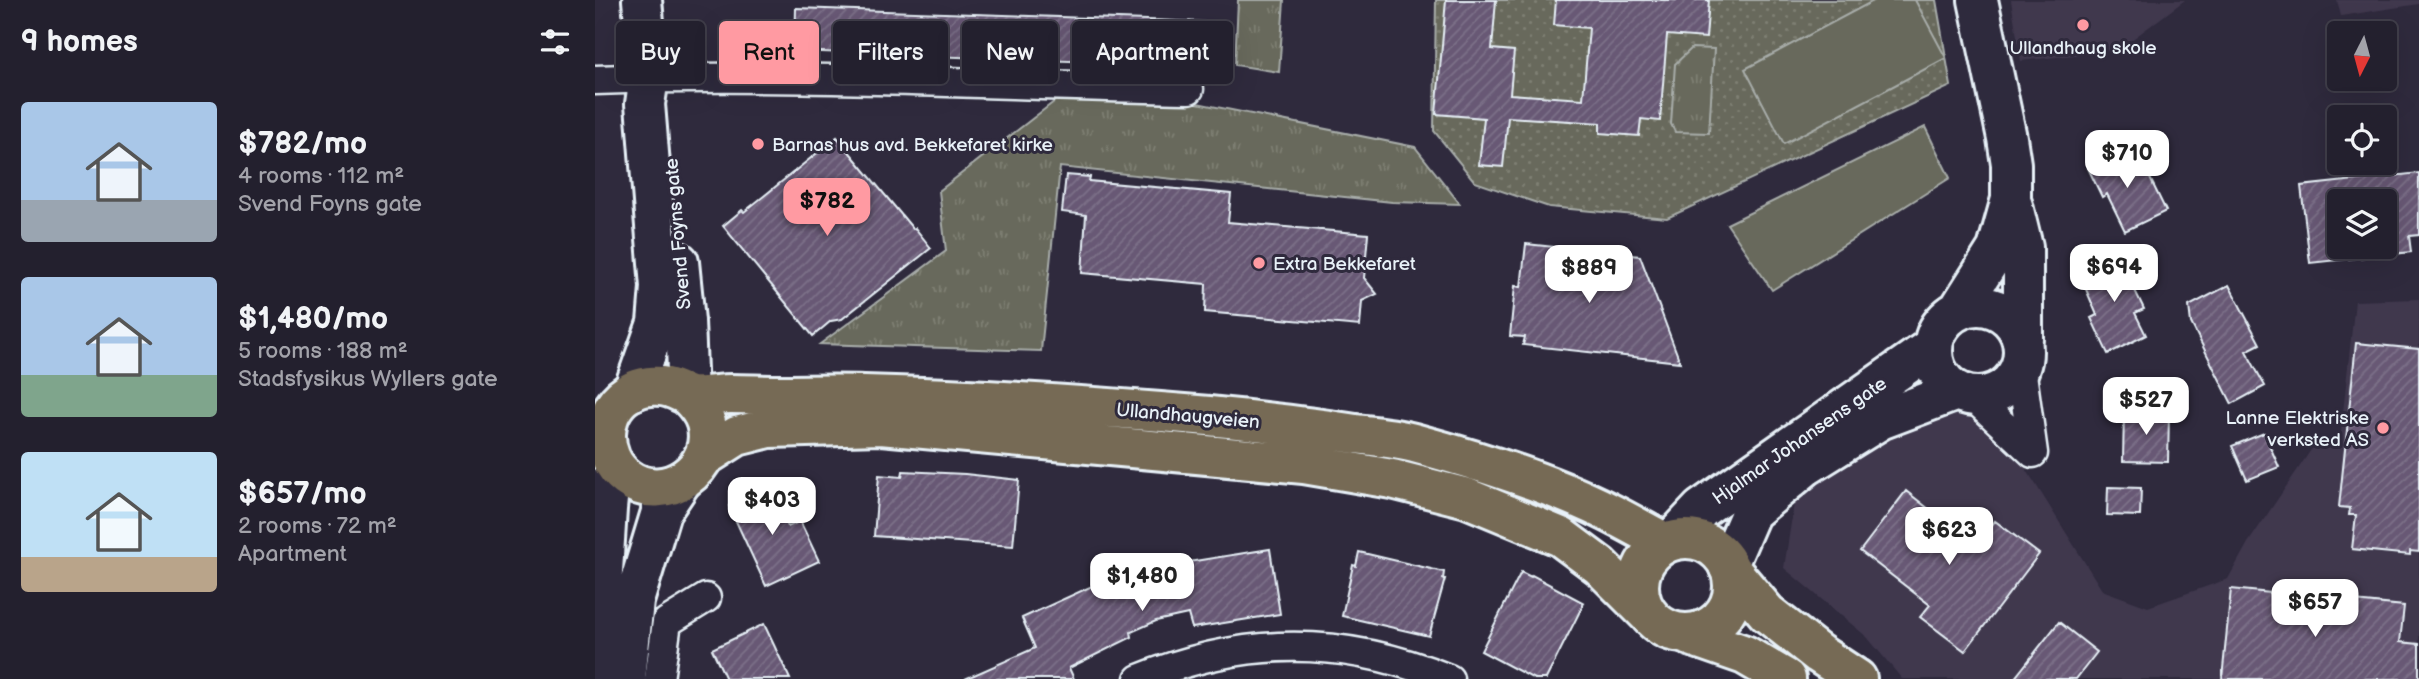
<!DOCTYPE html>
<html lang="en">
<head>
<meta charset="utf-8">
<style>
	:root { --surface:#23202e; --page:#2f2d3a; --text:#f1f3f6; --muted:#a3a3aa; --line:#403e4a; --accent:#ff9aa2 }
	body { margin:0; font-family:"Balsamiq Sans",sans-serif; background:var(--page); color:var(--text); height:100vh; display:flex; flex-direction:column; font-size:26px; white-space:nowrap }
	* { box-sizing:border-box; margin:0 }
	p { font-size:23px; color:var(--muted) }
	.icon { flex:none; width:38px; height:38px; fill:none; stroke:currentColor; stroke-width:2; stroke-linecap:round; stroke-linejoin:round }
	.map { position:relative; flex:1; overflow:hidden }
	.drawer { display:flex; flex-direction:column; background:var(--surface); width:595px }
	.drawer>* { flex:none }
	.guide { position:absolute; left:21px; top:21px; width:665px; height:63px; display:flex; gap:14px }
	.needle { width:46px; rotate:186deg }
	.controls { position:absolute; left:1732px; top:21px; display:grid; gap:14px }
	.controls a { display:grid; place-items:center; width:70px; height:70px; border-radius:7px; background:var(--surface); box-shadow:0 7px 28px #0002,0 0 0 2px var(--line); font-size:35px }
	.price { position:absolute; translate:-50% -60px; padding:0 16px; border-radius:14px; background:#fff; color:#222; font-size:23px; line-height:46px; filter:drop-shadow(0 2px 4px #0008) }
	.price::after { content:''; position:absolute; left:50%; top:42px; width:21px; height:16px; margin-left:-10px; background:inherit; clip-path:polygon(0 0,100% 0,50% 100%) }
	.price.active { background:var(--accent); color:#111 }
	ul { padding:0; list-style:none }
	li { display:flex; align-items:center; gap:21px; height:175px; padding:0 21px }
	li span { display:grid; place-items:center; flex:none; width:196px; height:140px; border-radius:7px; color:#555 }
	li>.icon { margin-inline-start:auto }
	span .icon { width:84px; height:84px; fill:#fffc; stroke-width:1 }
	li b { font-size:30px }
	h2 { display:flex; justify-content:space-between; align-items:center; height:84px; padding:0 21px; font-size:30px }
	.chip { padding:0 24px; border-radius:7px; background:var(--surface); box-shadow:0 7px 28px #0002,0 0 0 2px var(--line); font-size:24px; line-height:63px }
	.chip.active { background:var(--accent); color:#111 }
	main { display:flex; flex:1; min-height:0 }
	.map>svg:first-child { display:block }
</style>
</head>
<body>
<main>
<section class="drawer">
<h2>9 homes<svg class="icon" aria-label="filters" viewBox="0 0 24 24"><path d="M4 7h16M4 17h16"/><circle cx="9" cy="7" r="2"/><circle cx="15" cy="17" r="2"/></svg></h2>
<ul>
<li><span style="background:linear-gradient(#a9c7e8 70%,#9aa5b1 0)"><svg class="icon" aria-label="home" viewBox="0 0 24 24"><path d="M3 11l9-7 9 7M6 9v11h12V9"/></svg></span><div><b>$782/mo</b><p>4 rooms · 112 m²</p><p>Svend Foyns gate</p></div></li>
<li><span style="background:linear-gradient(#a9c7e8 70%,#7fa58c 0)"><svg class="icon" aria-label="home" viewBox="0 0 24 24"><path d="M3 11l9-7 9 7M6 9v11h12V9"/></svg></span><div><b>$1,480/mo</b><p>5 rooms · 188 m²</p><p>Stadsfysikus Wyllers gate</p></div></li>
<li><span style="background:linear-gradient(#bfe0f5 75%,#b9a48a 0)"><svg class="icon" aria-label="home" viewBox="0 0 24 24"><path d="M3 11l9-7 9 7M6 9v11h12V9"/></svg></span><div><b>$657/mo</b><p>2 rooms · 72 m²</p><p>Apartment</p></div></li>
</ul>
</section>
<div class="map">
<svg width="1824" height="679" viewBox="0 0 1824 679">
	<defs>
		<pattern id="grass-dots" width="8" height="8" patternUnits="userSpaceOnUse" patternTransform="scale(1.75)"><rect width="8" height="8" fill="#68695b"/><path d="M2 2h.1M6 6h.1" fill="none" stroke="#7e7f73" stroke-width="1.8" stroke-linecap="round"/></pattern>
		<pattern id="park-tufts" width="24" height="20" patternUnits="userSpaceOnUse" patternTransform="scale(1.75)"><rect width="24" height="20" fill="#68695b"/><path d="M3 7l-1-3M5 7V3M7 7l1-3M15 17l-1-3M17 17v-4M19 17l1-3" fill="none" stroke="#7e7f73"/></pattern>
		<pattern id="building-hatch" width="6" height="6" patternUnits="userSpaceOnUse" patternTransform="scale(1.75)"><rect width="6" height="6" fill="#675974"/><path d="M-1 1l2-2M0 6l6-6M5 7l2-2" fill="none" stroke="#7d7189"/></pattern>
	</defs>
	<rect width="100%" height="100%" fill="#2f2a3d"/>
	<filter id="ink" filterUnits="userSpaceOnUse"><feTurbulence type="fractalNoise" baseFrequency=".0143" numOctaves="2"/><feDisplacementMap in="SourceGraphic" scale="14" xChannelSelector="R" yChannelSelector="G"/><feConvolveMatrix kernelMatrix="1 2 1 2 8 2 1 2 1" color-interpolation-filters="sRGB"/></filter>
	<g filter="url(#ink)">
		<!-- built -->
		<path fill="#40384e" d="M 1416,0 L 1590,0 L 1523,50 L 1426,61 Z
			M 1742,0 L 1824,0 L 1824,4 L 1746,16 Z
			M 1824,299 L 1824,679 L 1307,679 L 1272,637 L 1189,568 L 1201,491 L 1300,427 L 1348,411 L 1404,426 L 1507,590 L 1553,607 L 1633,579 L 1653,543 L 1720,444 L 1745,441 L 1760,301 Z"/>
		<!-- grass -->
		<path fill="url(#grass-dots)" stroke="#a8adaa" stroke-width="2" d="M 841,0 L 1341,0 L 1356,86 L 1072,218 L 954,207 L 880,182 L 839,131 Z"/>
		<!-- park -->
		<path fill="url(#park-tufts)" stroke="#a8adaa" stroke-width="2" d="M 643,0 L 689,0 L 684,72 L 640,65 Z
			M 1097,48 L 1119,49 L 1114,133 L 1080,132 L 1076,124 L 1080,64 Z
			M 464,98 L 582,99 L 820,147 L 865,204 L 797,202 L 465,167 L 446,351 L 225,344 L 351,251 L 344,191 Z"/>
		<!-- pitch -->
		<path fill="#68695b" stroke="#a8adaa" stroke-width="2" d="M 1280,0 L 1320,0 L 1351,58 L 1189,144 L 1150,69 Z
			M 1330,127 L 1355,178 L 1177,290 L 1132,224 Z"/>
		<!-- building -->
		<path fill="url(#building-hatch)" stroke="#e8f1f8" stroke-width="2" fill-rule="evenodd" d="M 851,0 L 901,0 L 897,49 L 919,51 L 915,94 L 988,99 L 994,28 L 959,25 L 961,0 L 1114,0 L 1111,38 L 1072,35 L 1065,121 L 1046,119 L 1044,136 L 1005,133 L 1005,123 L 913,117 L 908,167 L 884,165 L 889,118 L 841,114 Z
			M 201,8 L 610,22 L 609,66 L 200,51 Z
			M 242,137 L 318,229 L 320,228 L 336,248 L 247,319 L 236,321 L 218,336 L 128,226 L 147,210 L 149,212 Z
			M 1532,149 L 1544,174 L 1551,170 L 1571,211 L 1530,231 L 1512,194 L 1507,197 L 1493,168 Z
			M 1824,173 L 1824,235 L 1814,236 L 1816,252 L 1715,263 L 1706,186 ZM 1745,201 L 1790,201 L 1790,247 L 1745,247 Z
			M 471,175 L 495,177 L 494,181 L 636,194 L 633,222 L 773,234 L 769,278 L 782,294 L 767,301 L 765,326 L 610,312 L 611,284 L 487,273 L 491,215 L 467,212 Z
			M 931,244 L 1045,256 L 1085,362 L 928,345 L 930,337 L 915,336 L 920,286 L 926,287 Z
			M 1523,255 L 1549,309 L 1540,313 L 1551,335 L 1513,354 L 1496,318 L 1502,315 L 1484,273 Z
			M 1634,285 L 1665,344 L 1651,351 L 1670,386 L 1637,404 L 1596,323 L 1594,306 Z
			M 1761,343 L 1824,349 L 1824,552 L 1815,551 L 1815,555 L 1757,549 L 1761,515 L 1754,515 L 1755,508 L 1744,507 Z
			M 1529,411 L 1574,413 L 1573,462 L 1528,461 Z
			M 1669,433 L 1684,467 L 1652,480 L 1637,446 Z
			M 308,471 L 370,474 L 424,480 L 418,546 L 279,536 L 284,475 L 307,477 Z
			M 175,487 L 193,527 L 205,521 L 224,561 L 171,586 L 134,506 Z
			M 1513,487 L 1546,488 L 1545,516 L 1512,515 Z
			M 1311,491 L 1381,546 L 1400,521 L 1444,554 L 1370,651 L 1325,617 L 1335,605 L 1265,551 Z
			M 675,549 L 685,614 L 597,628 L 593,614 L 561,621 L 536,632 L 537,637 L 474,668 L 479,679 L 370,679 L 440,648 L 427,618 L 508,581 L 514,596 L 547,589 L 588,569 L 587,563 Z
			M 764,552 L 849,572 L 848,579 L 850,579 L 834,636 L 747,616 L 758,565 L 761,566 Z
			M 926,572 L 936,577 L 937,575 L 989,603 L 951,679 L 939,679 L 886,651 Z
			M 1636,589 L 1809,606 L 1805,642 L 1824,644 L 1824,679 L 1627,679 Z
			M 1464,622 L 1502,652 L 1481,679 L 1419,679 Z
			M 169,624 L 195,679 L 131,679 L 117,649 Z"/>
		<g fill="none" stroke-linecap="round" stroke-linejoin="round">
			<!-- street casing -->
			<g stroke="#e8f1f8" stroke-width="33">
				<path id="street" d="M 0,80 C 198,73 396,85 594,89
					M 1426,367 L 1438,453
					M 1377,396 L 1438,453
					M 64,679 L 72,622 L 111,598
					M 544,679 C 650,636 748,636 854,679"/>
			</g>
			<!-- secondary casing -->
			<g stroke="#e8f1f8" stroke-width="44">
				<path id="secondary" d="M 1418,206 L 1428,247 L 1428,339
					M 84,262 L 90,321 L 93,396
					M1338 351a45 45 0 1 1 90 0a45 45 0 1 1-90 0Z
					M 1364,309 L 1402,249 L 1416,199 L 1416,164 L 1412,138 L 1383,0
					M 38,391 L 62,323 L 65,287 L 50,104 L 54,77 L 47,0
					M 1076,541 L 1106,509 L 1338,346
					M 1133,565 L 1156,512 L 1211,466 L 1285,420 L 1362,391
					M 1,679 L 12,509 L 14,488 L 20,468
					M 31,679 L 39,601 L 66,512 L 86,482"/>
			</g>
			<!-- primary casing -->
			<g stroke="#e8f1f8" stroke-width="44">
				<path id="primary" d="M 93,396 C 101,404 108,412 111,423 C 124,468 69,506 32,478 C 2,456 4,406 39,390 C 51,385 67,384 78,389 C 84,391 90,395 96,396 C 109,397 123,394 136,394 C 152,394 167,395 183,395 C 212,395 240,394 269,395 C 384,398 500,406 614,416 C 663,421 711,426 760,434 C 779,436 800,438 819,443 C 882,460 955,483 1013,512 C 1033,522 1052,533 1071,543
					M 109,457 L 142,436 L 174,428 L 286,425 L 709,464 L 797,479 L 872,498 L 966,537 L 1005,566 L 1055,616
					M1044 586a47 47 0 1 1 94 0a47 47 0 1 1-94 0Z
					M 1134,568 L 1172,613 L 1224,654 L 1262,679
					M 1087,633 L 1150,655 L 1191,679"/>
			</g>
			<!-- street -->
			<use href="#street" stroke="#2f2a3d" stroke-width="28"/>
			<!-- secondary -->
			<use href="#secondary" stroke="#2f2a3d" stroke-width="38"/>
			<!-- primary -->
			<use href="#primary" stroke="#766a54" stroke-width="38"/>
		</g>
	</g>
	<!-- markers -->
	<g fill="#ff9aa2" stroke="#2f2a3d" stroke-width="2.5">
		<circle cx="1488" cy="25" r="7"/>
		<circle cx="163" cy="144" r="7"/>
		<circle cx="664" cy="263" r="7"/>
		<circle cx="1788" cy="428" r="7"/>
	</g>
	<g text-anchor="middle" stroke-width="6" stroke-linejoin="round" paint-order="stroke">
		<!-- poi labels -->
		<g font-size="19" fill="#e8f1f8" stroke="#2f2a3d" text-anchor="start">
			<text x="1488" y="54" text-anchor="middle">Ullandhaug skole</text>
			<text x="177" y="151">Barnas hus avd. Bekkefaret kirke</text>
			<text x="678" y="270">Extra Bekkefaret</text>
			<text x="1774" y="424" text-anchor="end">Lanne Elektriske<tspan x="1774" dy="22">verksted AS</tspan></text>
		</g>
		<!-- street labels -->
		<g font-size="19" fill="#e8f1f8" stroke="#2f2a3d">
			<text transform="translate(82 234) rotate(-95)" y="7">Svend Foyns gate</text>
			<text transform="translate(593 415) rotate(5)" y="7">Ullandhaugveien</text>
			<text transform="translate(1204 440) rotate(-35)" y="7">Hjalmar Johansens gate</text>
		</g>
	</g>
</svg>
<div class="controls">
<a><svg class="needle" viewBox="-14 -14 28 28"><path d="M0-13l5 13h-10z" fill="#e53935"/><path d="M0 13l5-13h-10z" fill="#a3a3aa"/></svg></a>
<a><svg class="icon" aria-label="locate" viewBox="0 0 24 24"><circle cx="12" cy="12" r="6"/><path d="M12 2v4M12 18v4M2 12h4M18 12h4"/></svg></a>
<a><svg class="icon" aria-label="layers" viewBox="0 0 24 24"><path d="M12 4l9 5-9 5-9-5zM3 14l9 5 9-5"/></svg></a>
</div>
<b class="price" style="left:1532px;top:190px">$710</b>
<b class="price active" style="left:232px;top:238px">$782</b>
<b class="price" style="left:1519px;top:304px">$694</b>
<b class="price" style="left:994px;top:305px">$889</b>
<b class="price" style="left:1551px;top:437px">$527</b>
<b class="price" style="left:177px;top:537px">$403</b>
<b class="price" style="left:1354px;top:567px">$623</b>
<b class="price" style="left:547px;top:613px">$1,480</b>
<b class="price" style="left:1720px;top:639px">$657</b>
<div class="guide">
<a class="chip">Buy</a>
<a class="chip active">Rent</a>
<a class="chip">Filters</a>
<a class="chip">New</a>
<a class="chip">Apartment</a>
</div>
</div>
</main>
</body>
</html>
